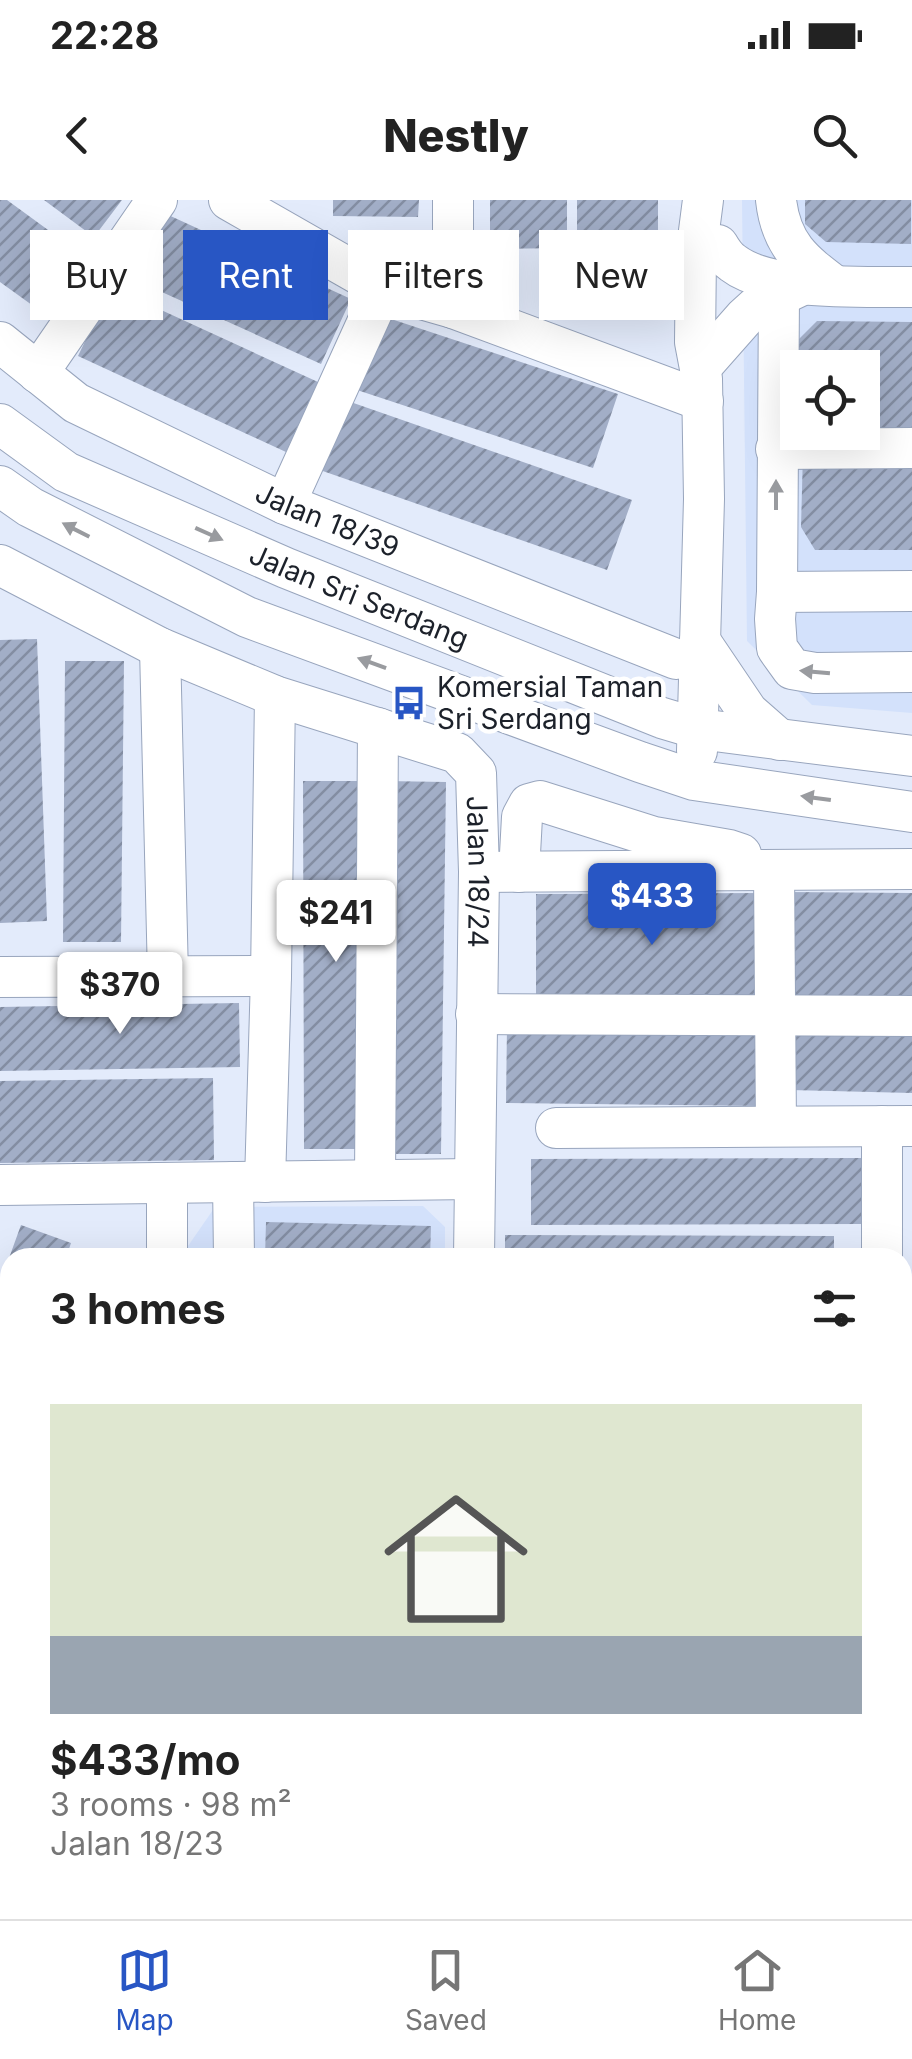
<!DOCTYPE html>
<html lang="en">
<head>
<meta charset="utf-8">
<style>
	:root { --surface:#fff; --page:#f6f6f6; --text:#222; --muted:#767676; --line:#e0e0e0; --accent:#2856c4 }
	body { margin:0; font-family:Inter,sans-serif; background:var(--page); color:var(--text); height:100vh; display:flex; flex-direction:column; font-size:38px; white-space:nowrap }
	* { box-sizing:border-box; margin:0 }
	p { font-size:32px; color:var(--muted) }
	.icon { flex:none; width:55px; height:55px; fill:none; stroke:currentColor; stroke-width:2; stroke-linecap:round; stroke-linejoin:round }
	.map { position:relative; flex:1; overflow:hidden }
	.panel { position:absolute; left:0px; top:1048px; width:912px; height:672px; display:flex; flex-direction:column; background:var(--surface); border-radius:30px 30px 0 0; box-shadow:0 10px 40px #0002 }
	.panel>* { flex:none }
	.banner { position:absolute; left:30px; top:30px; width:852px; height:90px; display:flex; gap:20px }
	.tools { position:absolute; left:780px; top:150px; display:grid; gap:20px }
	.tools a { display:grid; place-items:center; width:100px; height:100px; border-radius:0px; background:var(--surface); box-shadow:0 10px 40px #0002; font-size:50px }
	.price { position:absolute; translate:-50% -85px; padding:0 22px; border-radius:10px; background:#fff; color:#222; font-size:32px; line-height:65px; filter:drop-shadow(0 2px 5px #0008) }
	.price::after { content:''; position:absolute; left:50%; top:60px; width:30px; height:22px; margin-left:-15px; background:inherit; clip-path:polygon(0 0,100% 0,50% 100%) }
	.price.active { background:var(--accent); color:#fff }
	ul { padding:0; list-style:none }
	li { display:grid; align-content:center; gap:20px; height:530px; padding:0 50px }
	li span { display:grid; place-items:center; height:310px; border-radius:0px; color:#555 }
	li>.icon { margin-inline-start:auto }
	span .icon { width:180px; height:180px; fill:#fffc; stroke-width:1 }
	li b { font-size:42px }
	h2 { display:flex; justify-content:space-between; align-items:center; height:120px; padding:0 50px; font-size:42px }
	.chip { padding:0 35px; border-radius:0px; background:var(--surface); box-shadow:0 10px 40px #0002; font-size:35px; line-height:90px }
	.chip.active { background:var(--accent); color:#fff }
	.status { display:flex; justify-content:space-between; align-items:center; height:70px; padding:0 50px; background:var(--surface); direction:ltr }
	.status svg { height:28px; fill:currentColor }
	header { display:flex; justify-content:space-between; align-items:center; height:130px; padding:0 50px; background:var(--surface); font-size:45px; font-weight:800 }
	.menu { display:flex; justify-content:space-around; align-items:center; height:140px; border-top:2px solid var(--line); background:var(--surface); font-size:28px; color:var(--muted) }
	.menu a { display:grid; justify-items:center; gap:5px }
	.menu .active { color:var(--accent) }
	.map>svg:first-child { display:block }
</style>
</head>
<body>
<div class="status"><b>22:28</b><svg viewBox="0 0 49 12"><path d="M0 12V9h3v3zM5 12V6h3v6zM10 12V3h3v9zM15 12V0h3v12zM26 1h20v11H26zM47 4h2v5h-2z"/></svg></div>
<header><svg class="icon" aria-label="back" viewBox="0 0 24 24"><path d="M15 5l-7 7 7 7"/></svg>Nestly<svg class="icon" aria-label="search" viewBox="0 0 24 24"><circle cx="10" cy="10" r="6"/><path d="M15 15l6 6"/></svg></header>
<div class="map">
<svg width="912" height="1719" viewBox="0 0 912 1719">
	<defs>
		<pattern id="building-hatch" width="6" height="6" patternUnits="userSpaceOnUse" patternTransform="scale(2.5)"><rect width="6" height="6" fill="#a2aec7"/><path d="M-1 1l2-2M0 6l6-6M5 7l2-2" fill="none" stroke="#838da2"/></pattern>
	</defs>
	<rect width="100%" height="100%" fill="#e3ebfb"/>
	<!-- built -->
	<path fill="#d3e1fb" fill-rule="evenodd" d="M 742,0 L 912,0 L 912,513 L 812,505 L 747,441 ZM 798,168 L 862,168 L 862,232 L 798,232 Z
		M 423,1006 L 445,1027 L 445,1057 L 188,1058 L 188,1046 L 215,1007 Z"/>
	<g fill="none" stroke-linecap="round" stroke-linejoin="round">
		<!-- stream -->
		<path stroke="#93b3f6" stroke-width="9" d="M 0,1475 L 10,1477
			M 902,1699 L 912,1702"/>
	</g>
	<!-- building -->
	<path fill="url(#building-hatch)" d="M 0,0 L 7,0 L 92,62 L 50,118 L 0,82 Z
		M 44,0 L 122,0 L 94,37 Z
		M 333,0 L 419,0 L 418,17 L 333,16 Z
		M 490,0 L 567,0 L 567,48 L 490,49 Z
		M 577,0 L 658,0 L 658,80 L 577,80 Z
		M 805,0 L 911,0 L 911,44 L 826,42 L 805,24 Z
		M 164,13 L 351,99 L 321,164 L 133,79 Z
		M 111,87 L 318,182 L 286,252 L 78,156 Z
		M 382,116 L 618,194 L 593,268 L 357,190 Z
		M 817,121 L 912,122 L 912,228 L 862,228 L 862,168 L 798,168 L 798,140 Z
		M 342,199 L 632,300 L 607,370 L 317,269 Z
		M 803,253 L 912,253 L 912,350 L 815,350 L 801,327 Z
		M 37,439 L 47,721 L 0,723 L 0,440 Z
		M 65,461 L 124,461 L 121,742 L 63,742 Z
		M 303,581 L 368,581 L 368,949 L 304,949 Z
		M 385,581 L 446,582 L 441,954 L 381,954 Z
		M 786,692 L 912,693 L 912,805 L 787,805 Z
		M 767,693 L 768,801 L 536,802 L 536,694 Z
		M 239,803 L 240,867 L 0,871 L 0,807 Z
		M 507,825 L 760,829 L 759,906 L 506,903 Z
		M 792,828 L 912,831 L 912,893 L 790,890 Z
		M 213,878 L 214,960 L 0,963 L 0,881 Z
		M 862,958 L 862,1024 L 531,1025 L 531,959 Z
		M 266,1022 L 431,1026 L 430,1058 L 265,1058 Z
		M 21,1025 L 71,1043 L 66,1058 L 10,1058 L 10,1137 L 0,1134 L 0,1083 Z
		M 505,1035 L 834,1036 L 834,1058 L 505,1058 Z
		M 0,1194 L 10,1194 L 10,1403 L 0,1402 Z
		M 354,1710 L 528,1710 L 559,1718 L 351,1719 Z"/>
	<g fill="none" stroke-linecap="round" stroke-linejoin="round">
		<!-- minor casing -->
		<g stroke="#98a5bd" stroke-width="42">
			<g id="minor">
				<path d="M 229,0 L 383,88 L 453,108 L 703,201"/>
				<path d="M 453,0 L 453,108"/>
				<path d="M 776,0 C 781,45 802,61 835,86"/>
				<path d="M 718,45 C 722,52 727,59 733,63 C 771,92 865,86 912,87"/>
				<path d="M 779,94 L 777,392 L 775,419 L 777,448 L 792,469 L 815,473 L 912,472"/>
				<path id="s1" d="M 0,142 L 76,203 L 285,304 L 676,459"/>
				<path d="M 700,168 L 745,117 L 756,107 L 798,87"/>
				<path d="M 38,173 L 157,0"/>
				<path id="s2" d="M 0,224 L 66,272 L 286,368 L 662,518 L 699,529 L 912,556"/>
				<path d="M 776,249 L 912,248"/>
				<path d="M 0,286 L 30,307 L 247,417 L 640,562 L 694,580 L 912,612"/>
				<path d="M 285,304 L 383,88"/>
				<path id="s3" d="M 0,365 L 160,448 L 275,496 L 457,553 L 476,573 L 479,672 L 474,1058"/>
				<path d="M 777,392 L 912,391"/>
				<path d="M 700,441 L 748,512 L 780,540"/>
				<path d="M 160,448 L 168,776"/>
				<path d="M 697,551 L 704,299 L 702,179 L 695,142 L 696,54 L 703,0"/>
				<path d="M 774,670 L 776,926"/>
				<path d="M 479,672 L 912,669"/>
				<path d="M 519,672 L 522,617 L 529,604 L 540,601 L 654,637 L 729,650 L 741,654"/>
				<path d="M 0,777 L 271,776"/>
				<path d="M 476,814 L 912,816"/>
				<path d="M 556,928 L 912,926"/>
				<path d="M 375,980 L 378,528"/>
				<path d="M 233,982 L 234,1058"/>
				<path d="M 265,982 L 271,776 L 275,496"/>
				<path d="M 0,985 L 473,979"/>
				<path d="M 167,1058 L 167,983"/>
				<path d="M 882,1058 L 882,926"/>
				<path d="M 0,1189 L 10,1189"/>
				<path d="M 902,1346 L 912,1346"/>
				<path d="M 0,1592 L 10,1595"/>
				<path d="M 585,1710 L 625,1719"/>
				<path d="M 223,1719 L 223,1710"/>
				<path d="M 288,1719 L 288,1710"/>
			</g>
		</g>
		<!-- minor -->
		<use href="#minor" stroke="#fff" stroke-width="40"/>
	</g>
	<!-- one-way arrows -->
	<defs><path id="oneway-solid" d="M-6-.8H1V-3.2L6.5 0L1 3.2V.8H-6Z" transform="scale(2.5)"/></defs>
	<g fill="#999b9f">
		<use href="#oneway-solid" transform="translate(776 295) rotate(-90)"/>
		<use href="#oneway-solid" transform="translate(76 330) rotate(-153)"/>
		<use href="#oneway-solid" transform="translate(209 334) rotate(24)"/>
		<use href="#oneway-solid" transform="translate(372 463) rotate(-160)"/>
		<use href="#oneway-solid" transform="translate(815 472) rotate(-175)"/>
		<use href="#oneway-solid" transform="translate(816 598) rotate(-172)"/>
	</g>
	<!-- icons -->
	<defs>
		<g id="bus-bare" transform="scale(2.7)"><path d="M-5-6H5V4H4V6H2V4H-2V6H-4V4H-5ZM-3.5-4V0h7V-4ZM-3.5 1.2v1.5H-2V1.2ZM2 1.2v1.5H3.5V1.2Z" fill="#2856c4" stroke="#fff" stroke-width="2.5" paint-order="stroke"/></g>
	</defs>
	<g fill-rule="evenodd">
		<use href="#bus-bare" x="409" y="503"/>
	</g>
	<g text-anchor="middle" stroke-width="9" stroke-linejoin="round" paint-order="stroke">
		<!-- street labels -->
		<g font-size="28" fill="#1c212a" stroke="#fff">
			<text dy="10" stroke="none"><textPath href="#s1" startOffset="375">Jalan 18/39</textPath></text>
			<text dy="10" stroke="none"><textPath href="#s2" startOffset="400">Jalan Sri Serdang</textPath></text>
			<text dy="10" stroke="none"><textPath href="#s3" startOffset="622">Jalan 18/24</textPath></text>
		</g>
		<!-- poi labels -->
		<g font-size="28" fill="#1c212a" stroke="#fff" text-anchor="start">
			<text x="437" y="497">Komersial Taman<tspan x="437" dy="32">Sri Serdang</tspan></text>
		</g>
	</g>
</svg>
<div class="tools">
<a><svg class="icon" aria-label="locate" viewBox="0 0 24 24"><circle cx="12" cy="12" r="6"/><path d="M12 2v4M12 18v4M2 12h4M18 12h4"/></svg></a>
</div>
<b class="price active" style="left:652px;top:748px">$433</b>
<b class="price" style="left:336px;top:765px">$241</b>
<b class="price" style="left:120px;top:837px">$370</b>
<div class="banner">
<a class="chip">Buy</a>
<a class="chip active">Rent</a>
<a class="chip">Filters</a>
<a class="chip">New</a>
</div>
<section class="panel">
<h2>3 homes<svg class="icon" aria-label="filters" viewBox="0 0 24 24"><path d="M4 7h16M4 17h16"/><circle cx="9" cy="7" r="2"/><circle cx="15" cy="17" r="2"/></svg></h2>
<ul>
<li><span style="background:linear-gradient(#dfe7d0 75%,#9aa5b1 0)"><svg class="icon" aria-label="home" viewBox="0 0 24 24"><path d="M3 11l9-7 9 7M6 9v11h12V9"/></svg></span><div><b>$433/mo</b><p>3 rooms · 98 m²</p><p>Jalan 18/23</p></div></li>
</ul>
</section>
</div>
<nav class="menu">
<a class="active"><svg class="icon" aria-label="map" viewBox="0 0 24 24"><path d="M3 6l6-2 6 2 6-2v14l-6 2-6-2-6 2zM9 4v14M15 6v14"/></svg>Map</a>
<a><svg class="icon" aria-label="saved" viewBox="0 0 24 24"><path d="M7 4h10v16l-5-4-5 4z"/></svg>Saved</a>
<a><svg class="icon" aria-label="home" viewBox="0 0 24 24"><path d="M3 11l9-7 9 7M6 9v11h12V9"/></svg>Home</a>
</nav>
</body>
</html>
